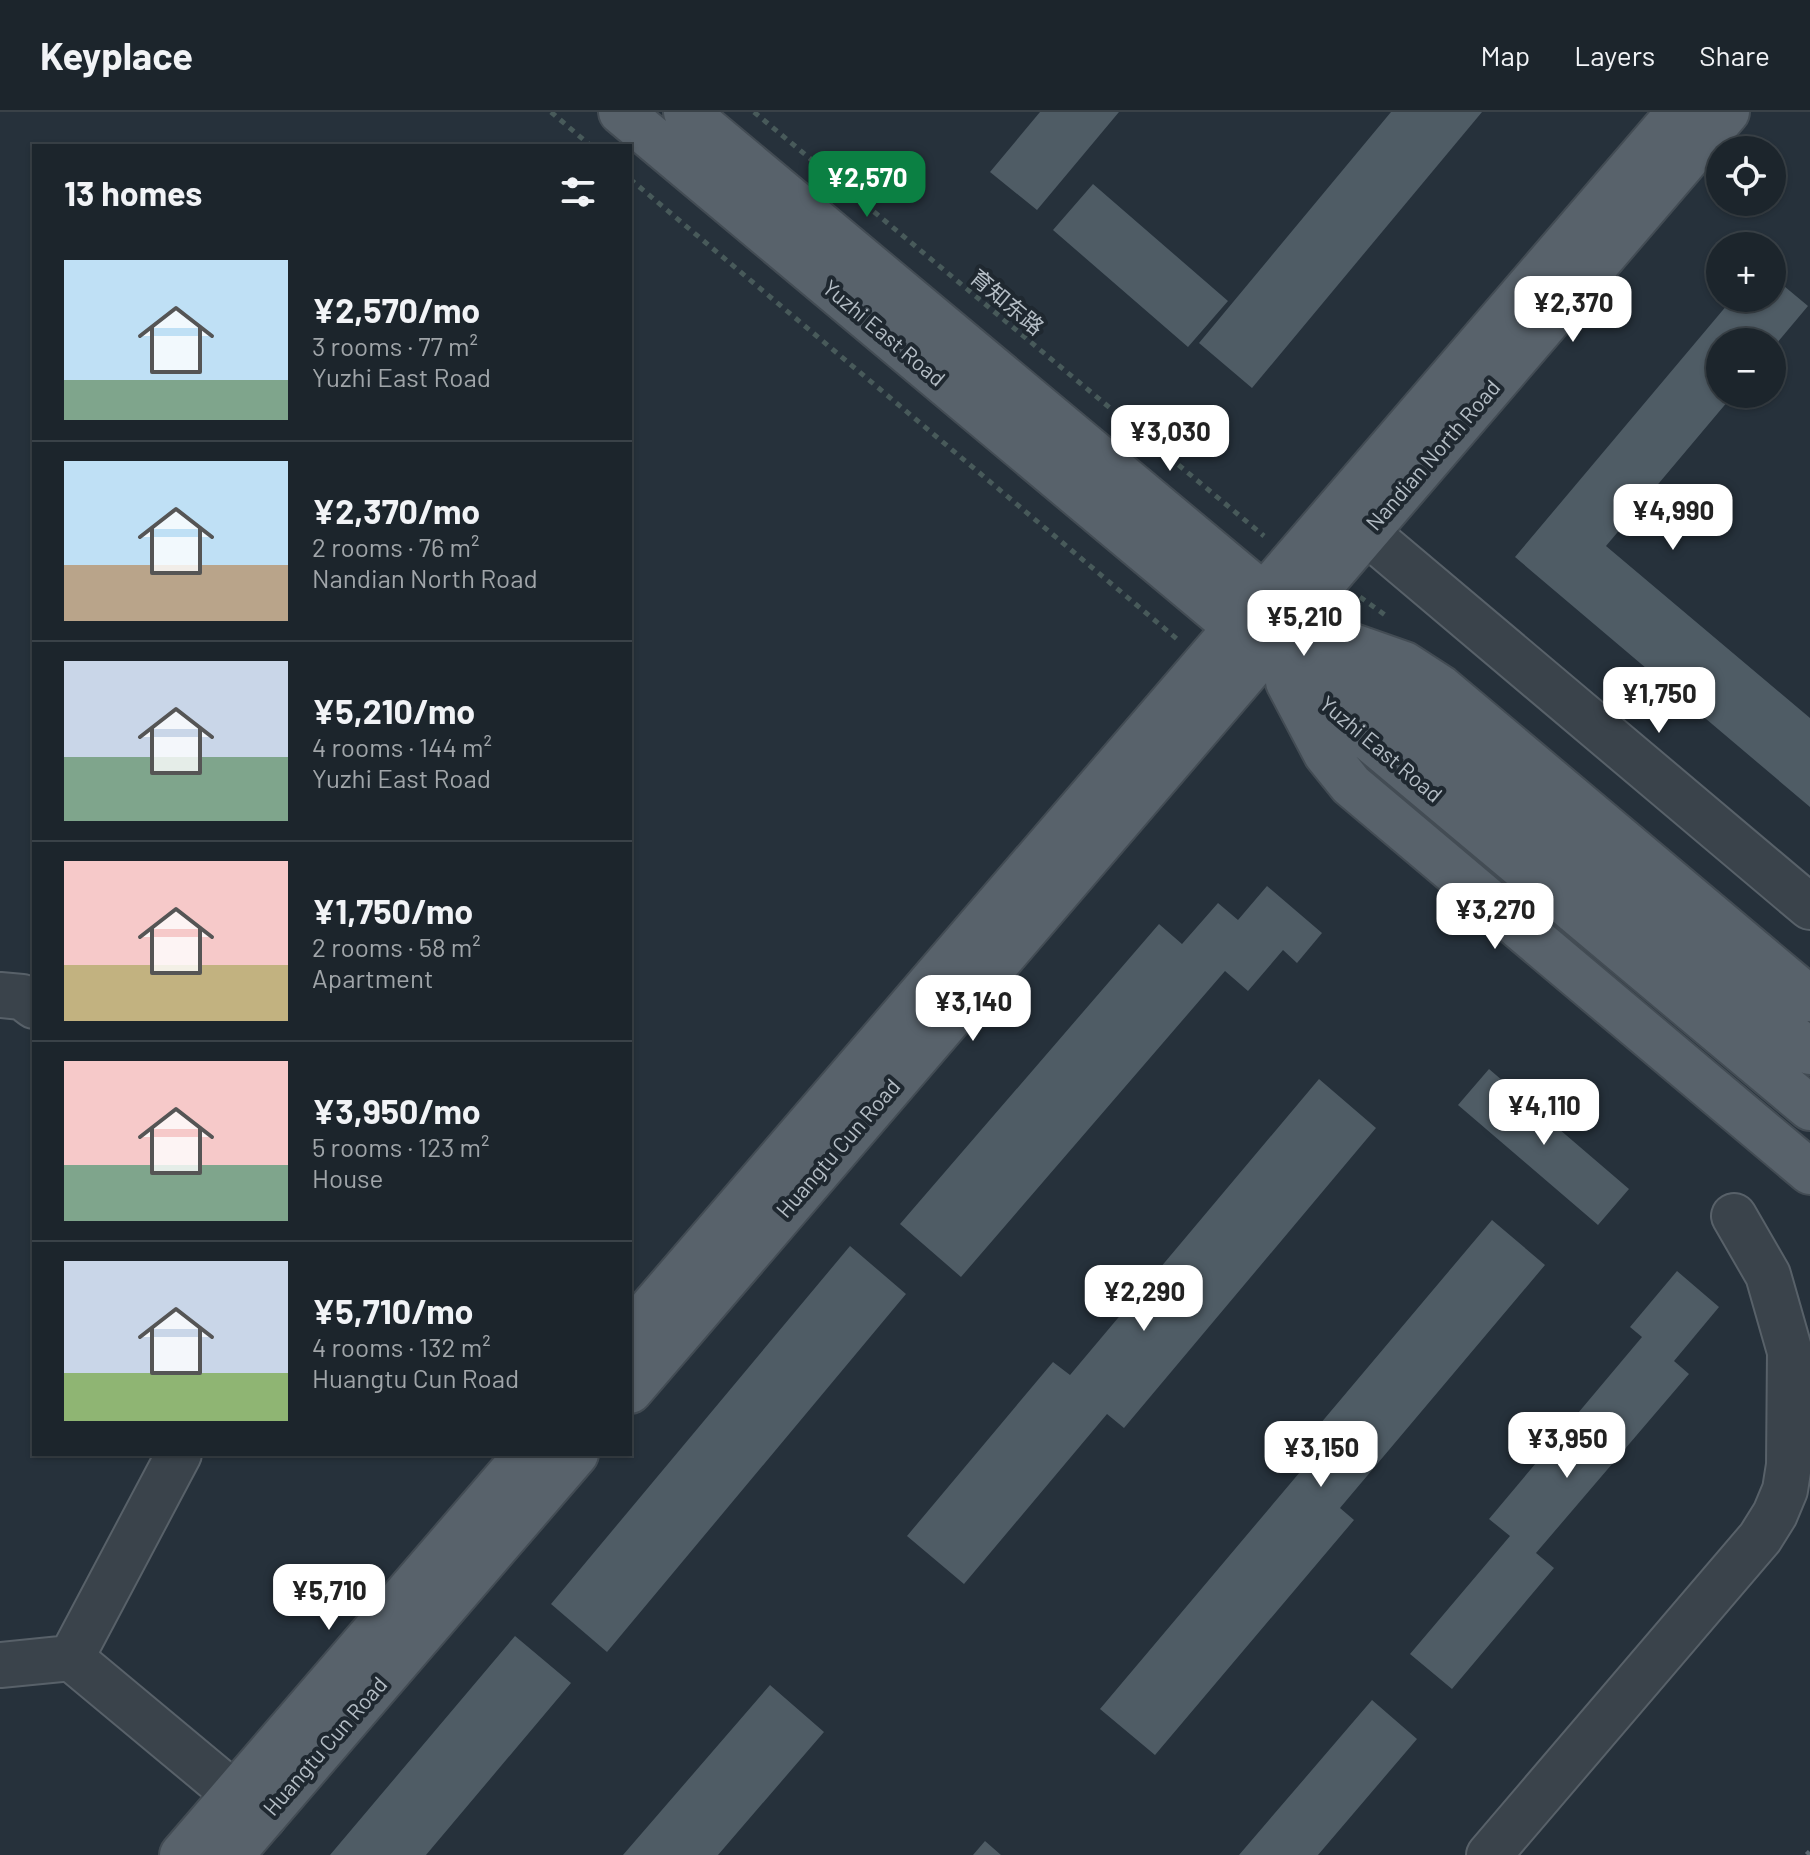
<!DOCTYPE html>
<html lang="en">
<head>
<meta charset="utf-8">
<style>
	:root { --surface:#1c252c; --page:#252d34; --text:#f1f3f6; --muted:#a0a5a9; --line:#3a4248; --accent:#0b8043 }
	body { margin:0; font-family:Barlow,"Noto Sans SC",sans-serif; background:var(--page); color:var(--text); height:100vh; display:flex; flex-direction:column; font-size:30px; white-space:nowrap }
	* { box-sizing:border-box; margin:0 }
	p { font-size:26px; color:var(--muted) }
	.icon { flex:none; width:44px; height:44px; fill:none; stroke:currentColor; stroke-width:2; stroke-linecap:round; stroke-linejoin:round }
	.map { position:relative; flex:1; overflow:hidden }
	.panel { position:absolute; left:32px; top:32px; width:600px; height:1312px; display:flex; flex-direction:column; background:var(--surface); border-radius:0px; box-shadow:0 2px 6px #0004,0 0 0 2px var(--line) }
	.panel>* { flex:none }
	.controls { position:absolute; left:1706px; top:24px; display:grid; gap:16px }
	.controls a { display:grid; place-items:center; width:80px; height:80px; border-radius:50%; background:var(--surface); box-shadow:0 2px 6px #0004,0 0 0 2px var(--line); font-size:40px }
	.price { position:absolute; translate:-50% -68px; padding:0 18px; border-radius:16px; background:#fff; color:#222; font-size:26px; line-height:52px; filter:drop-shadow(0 2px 4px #0008) }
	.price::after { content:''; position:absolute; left:50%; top:48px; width:24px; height:18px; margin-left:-12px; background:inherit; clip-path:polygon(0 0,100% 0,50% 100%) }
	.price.on { background:var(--accent); color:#fff }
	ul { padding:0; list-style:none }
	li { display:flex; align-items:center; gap:24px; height:200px; padding:0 32px }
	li+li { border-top:2px solid var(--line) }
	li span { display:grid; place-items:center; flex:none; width:224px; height:160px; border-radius:0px; color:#555 }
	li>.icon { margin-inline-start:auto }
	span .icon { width:96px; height:96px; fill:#fffc; stroke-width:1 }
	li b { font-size:34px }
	h2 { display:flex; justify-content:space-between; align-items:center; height:96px; padding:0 32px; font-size:34px }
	header { display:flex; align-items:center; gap:48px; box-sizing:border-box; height:112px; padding:0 40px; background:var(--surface); border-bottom:2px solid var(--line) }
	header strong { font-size:38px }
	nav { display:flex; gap:44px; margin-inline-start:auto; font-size:28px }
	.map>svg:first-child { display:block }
</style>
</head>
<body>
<header>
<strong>Keyplace</strong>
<nav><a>Map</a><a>Layers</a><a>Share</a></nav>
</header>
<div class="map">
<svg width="1810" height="1743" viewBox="0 0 1810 1743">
	<rect width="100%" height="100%" fill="#26313b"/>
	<!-- building -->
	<path fill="#4f5c65" d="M 1040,0 L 1119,0 L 1037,98 L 990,60 Z
		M 1391,0 L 1482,0 L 1252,276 L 1199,231 Z
		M 1093,72 L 1228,189 L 1188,235 L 1053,118 Z
		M 1772,164 L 1808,194 L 1772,237 L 1772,230 L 1720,230 L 1720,282 L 1734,282 L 1606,434 L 1810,606 L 1810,695 L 1515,445 L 1733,186 L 1772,186 Z
		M 1267,774 L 1322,821 L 1297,851 L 1283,838 L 1248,879 L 1225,859 L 961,1165 L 900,1112 L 1159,812 L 1182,832 L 1218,791 L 1238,808 Z
		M 1489,957 L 1629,1077 L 1598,1113 L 1458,993 Z
		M 1319,967 L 1376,1016 L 1124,1316 L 1107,1302 L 964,1472 L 907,1424 L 1053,1250 L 1070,1263 Z
		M 1492,1108 L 1545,1153 L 1340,1396 L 1354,1408 L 1155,1643 L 1100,1597 L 1300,1360 L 1288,1350 Z
		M 850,1134 L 906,1182 L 607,1540 L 551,1492 Z
		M 1677,1159 L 1719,1195 L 1674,1249 L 1689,1262 L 1536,1441 L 1554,1456 L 1452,1577 L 1410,1542 L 1510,1424 L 1489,1407 L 1642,1225 L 1630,1215 Z
		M 515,1524 L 571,1571 L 426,1743 L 330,1743 Z
		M 770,1573 L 824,1620 L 718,1743 L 623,1743 Z
		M 1372,1588 L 1417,1627 L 1318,1743 L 1239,1743 Z
		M 985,1729 L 1001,1743 L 973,1743 Z"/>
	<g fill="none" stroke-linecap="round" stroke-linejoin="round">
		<!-- minor casing -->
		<g stroke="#586169" stroke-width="48">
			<path id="minor" d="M 1367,421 L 1810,795
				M 0,883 L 22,885 L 34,894
				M 179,1342 L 71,1546 L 263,1706
				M 0,1553 L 71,1546
				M 1489,1743 L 1760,1426 L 1775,1402 L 1785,1378 L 1789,1353 L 1790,1240 L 1768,1163 L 1734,1104"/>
		</g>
		<!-- major casing -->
		<g stroke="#434c54" stroke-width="48">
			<path id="major" d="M 621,0 L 1810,996
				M 686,0 L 1810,940
				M 1330,526 L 1404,552 L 1441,576 L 1810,887
				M 1288,570 L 1326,642 L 1351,673 L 1810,1060
				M 630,1221 L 1679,0
				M 630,1279 L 1727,0
				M 182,1743 L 527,1342
				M 231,1743 L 576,1342"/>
		</g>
		<!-- path -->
		<path stroke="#485a5a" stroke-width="5" stroke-dasharray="6 6" stroke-linecap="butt" d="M 551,0 L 591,34
			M 754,0 L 1264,424
			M 630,67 L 1177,527
			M 1360,485 L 1385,503"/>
		<!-- minor -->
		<use href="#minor" stroke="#3a434b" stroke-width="44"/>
		<!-- major -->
		<use href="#major" stroke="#58626b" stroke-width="44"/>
		<!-- rail -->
		<path stroke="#5c6872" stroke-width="6" stroke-dasharray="8 8" stroke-linecap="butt" d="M 1807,1743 L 1810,1740"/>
	</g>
	<g text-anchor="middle" stroke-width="8" stroke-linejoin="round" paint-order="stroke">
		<!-- street labels -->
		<g font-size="22" fill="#b5bec6" stroke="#1f2830">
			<text transform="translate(1007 190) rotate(40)" y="8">育知东路</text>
			<text transform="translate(884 221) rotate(40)" y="8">Yuzhi East Road</text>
			<text transform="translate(1433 343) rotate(-49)" y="8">Nandian North Road</text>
			<text transform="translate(1381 637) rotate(40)" y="8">Yuzhi East Road</text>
			<text transform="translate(838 1036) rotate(-49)" y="8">Huangtu Cun Road</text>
			<text transform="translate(325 1634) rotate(-49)" y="8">Huangtu Cun Road</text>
		</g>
	</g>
</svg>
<div class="controls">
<a><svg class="icon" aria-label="locate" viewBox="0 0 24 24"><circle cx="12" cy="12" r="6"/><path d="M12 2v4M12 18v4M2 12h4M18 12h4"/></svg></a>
<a>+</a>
<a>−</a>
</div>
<b class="price on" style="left:867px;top:107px">¥2,570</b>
<b class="price" style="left:1573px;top:232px">¥2,370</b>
<b class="price" style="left:1170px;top:361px">¥3,030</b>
<b class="price" style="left:1673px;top:440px">¥4,990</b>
<b class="price" style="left:1304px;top:546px">¥5,210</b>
<b class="price" style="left:1659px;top:623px">¥1,750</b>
<b class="price" style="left:1495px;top:839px">¥3,270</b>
<b class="price" style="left:973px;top:931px">¥3,140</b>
<b class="price" style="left:1544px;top:1035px">¥4,110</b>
<b class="price" style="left:1144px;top:1221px">¥2,290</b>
<b class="price" style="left:1567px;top:1368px">¥3,950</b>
<b class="price" style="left:1321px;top:1377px">¥3,150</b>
<b class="price" style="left:329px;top:1520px">¥5,710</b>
<section class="panel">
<h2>13 homes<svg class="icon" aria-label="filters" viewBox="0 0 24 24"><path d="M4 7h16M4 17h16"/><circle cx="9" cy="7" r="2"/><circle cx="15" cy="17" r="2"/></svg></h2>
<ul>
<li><span style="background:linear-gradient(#bfe0f5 75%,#7fa58c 0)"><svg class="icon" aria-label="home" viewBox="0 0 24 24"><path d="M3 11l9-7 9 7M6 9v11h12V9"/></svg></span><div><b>¥2,570/mo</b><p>3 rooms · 77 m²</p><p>Yuzhi East Road</p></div></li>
<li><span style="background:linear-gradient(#bfe0f5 65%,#b9a48a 0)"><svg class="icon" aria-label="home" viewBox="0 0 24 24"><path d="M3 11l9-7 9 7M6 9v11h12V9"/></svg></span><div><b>¥2,370/mo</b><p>2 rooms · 76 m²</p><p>Nandian North Road</p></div></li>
<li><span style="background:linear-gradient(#c9d6e8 60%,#7fa58c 0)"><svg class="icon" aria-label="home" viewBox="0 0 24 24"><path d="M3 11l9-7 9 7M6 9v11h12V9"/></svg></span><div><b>¥5,210/mo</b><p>4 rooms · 144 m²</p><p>Yuzhi East Road</p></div></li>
<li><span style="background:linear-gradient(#f6c9c9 65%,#c2b280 0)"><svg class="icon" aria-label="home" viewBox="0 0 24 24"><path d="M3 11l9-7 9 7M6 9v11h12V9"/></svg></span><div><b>¥1,750/mo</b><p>2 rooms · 58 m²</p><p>Apartment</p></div></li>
<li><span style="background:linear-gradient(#f6c9c9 65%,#7fa58c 0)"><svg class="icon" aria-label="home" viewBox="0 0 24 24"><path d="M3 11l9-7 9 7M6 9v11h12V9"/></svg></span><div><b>¥3,950/mo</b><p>5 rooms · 123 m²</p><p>House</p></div></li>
<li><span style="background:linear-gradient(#c9d6e8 70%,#8fb573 0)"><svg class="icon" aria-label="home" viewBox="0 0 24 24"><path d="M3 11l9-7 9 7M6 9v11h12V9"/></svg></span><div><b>¥5,710/mo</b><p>4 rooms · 132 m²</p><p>Huangtu Cun Road</p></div></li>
</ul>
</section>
</div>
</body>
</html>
